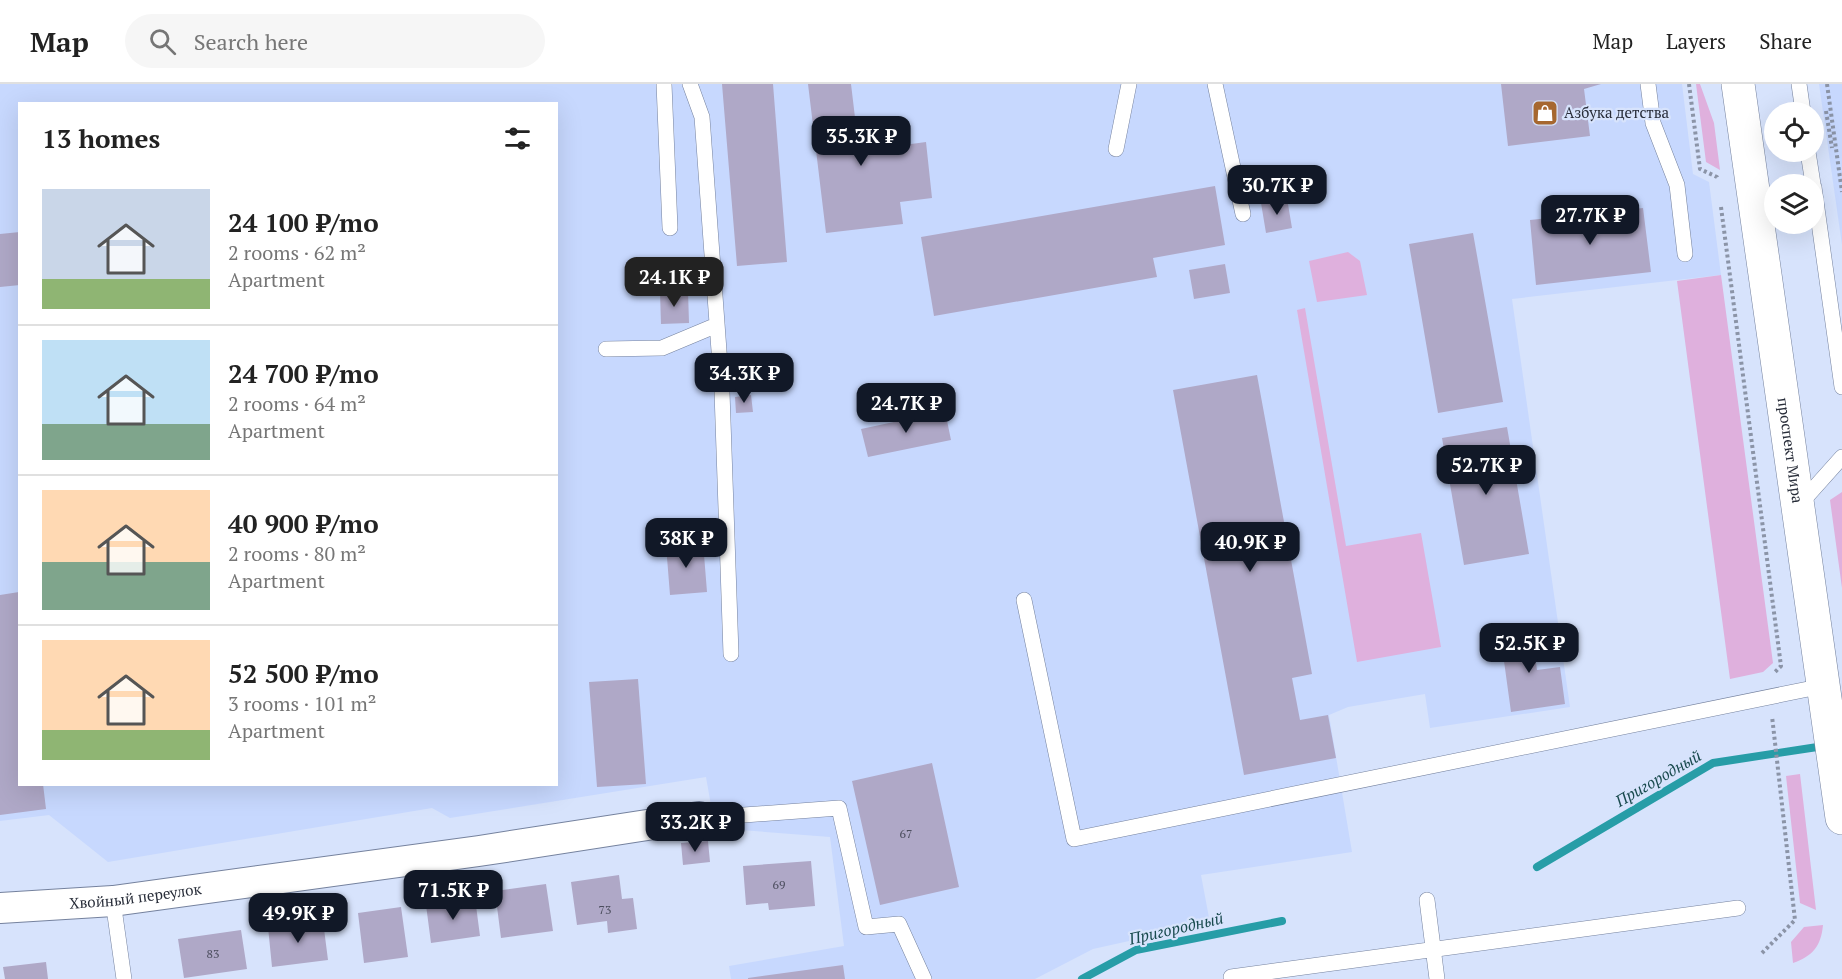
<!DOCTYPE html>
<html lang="en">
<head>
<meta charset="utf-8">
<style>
	:root { --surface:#fff; --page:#f6f6f6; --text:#222; --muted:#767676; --line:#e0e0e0; --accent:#111827 }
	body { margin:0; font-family:"PT Serif",serif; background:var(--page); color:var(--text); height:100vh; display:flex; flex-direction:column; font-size:22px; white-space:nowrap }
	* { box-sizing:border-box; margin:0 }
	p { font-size:20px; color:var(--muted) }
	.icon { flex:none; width:33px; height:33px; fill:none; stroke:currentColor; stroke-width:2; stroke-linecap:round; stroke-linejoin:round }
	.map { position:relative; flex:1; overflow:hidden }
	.drawer { position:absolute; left:18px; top:18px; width:540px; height:684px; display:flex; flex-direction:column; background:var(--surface); border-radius:0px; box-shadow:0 6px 24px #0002 }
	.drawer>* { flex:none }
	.fabs { position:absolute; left:1764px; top:18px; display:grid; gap:12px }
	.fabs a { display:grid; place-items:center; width:60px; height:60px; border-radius:50%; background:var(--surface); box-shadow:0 6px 24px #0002; font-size:30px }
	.price { position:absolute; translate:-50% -51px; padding:0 14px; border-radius:12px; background:var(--accent); color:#fff; font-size:20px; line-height:39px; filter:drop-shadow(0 2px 3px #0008) }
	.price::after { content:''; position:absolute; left:50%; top:36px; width:18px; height:14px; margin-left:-9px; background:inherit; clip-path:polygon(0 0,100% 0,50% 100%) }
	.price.selected { background:#222; color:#fff }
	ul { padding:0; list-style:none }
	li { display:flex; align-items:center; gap:18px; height:150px; padding:0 24px }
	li+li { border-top:2px solid var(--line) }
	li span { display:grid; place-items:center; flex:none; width:168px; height:120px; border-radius:0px; color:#555 }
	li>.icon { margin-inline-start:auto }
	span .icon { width:72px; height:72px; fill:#fffc; stroke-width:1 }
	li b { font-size:26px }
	h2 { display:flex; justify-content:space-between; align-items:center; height:72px; padding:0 24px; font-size:26px }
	header { display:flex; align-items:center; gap:36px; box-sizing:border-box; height:84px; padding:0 30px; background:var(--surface); border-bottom:2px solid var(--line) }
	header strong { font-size:28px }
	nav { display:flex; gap:33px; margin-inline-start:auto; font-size:21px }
	.search { width:420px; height:54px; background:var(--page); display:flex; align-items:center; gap:15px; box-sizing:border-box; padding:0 21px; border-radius:33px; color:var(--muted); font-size:22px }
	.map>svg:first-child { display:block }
</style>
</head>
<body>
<header>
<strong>Map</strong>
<div class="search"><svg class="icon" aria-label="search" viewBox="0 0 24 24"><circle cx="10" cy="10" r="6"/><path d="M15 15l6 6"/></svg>Search here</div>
<nav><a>Map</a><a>Layers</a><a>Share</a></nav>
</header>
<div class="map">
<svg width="1842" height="895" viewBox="0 0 1842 895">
	<rect width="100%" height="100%" fill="#d7e3fc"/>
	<!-- built -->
	<path fill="#c7d8fe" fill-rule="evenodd" d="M 0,0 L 1682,0 L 1693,90 L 1709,98 L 1721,191 L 1512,215 L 1570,623 L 1430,644 L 1425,610 L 1348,623 L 1329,631 L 1352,768 L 1201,791 L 1210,839 L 1093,865 L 1035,895 L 731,895 L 729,882 L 844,862 L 830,753 L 715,744 L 706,693 L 450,734 L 432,724 L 108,778 L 49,731 L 0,737 ZM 20,20 L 556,20 L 556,700 L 20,700 Z
		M 1819,0 L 1842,0 L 1842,161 Z"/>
	<!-- green -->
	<path fill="#dfb0dd" d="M 1696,0 L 1700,0 L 1714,39 L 1720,86 L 1706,78 Z
		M 1348,168 L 1360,177 L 1367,211 L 1317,218 L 1309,177 Z
		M 1721,191 L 1773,579 L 1763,588 L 1730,595 L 1677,197 Z
		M 1305,224 L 1346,462 L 1421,449 L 1441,563 L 1357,578 L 1297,226 Z
		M 1842,408 L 1842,504 L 1830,416 Z
		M 1800,690 L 1816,826 L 1800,819 L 1786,692 Z
		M 1823,841 C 1821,862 1813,872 1793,879 L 1791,858 L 1804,843 Z"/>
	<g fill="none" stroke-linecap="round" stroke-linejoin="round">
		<!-- stream -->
		<path stroke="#279da7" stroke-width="8" d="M 1537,783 L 1713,679 L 1824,662
			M 1082,895 L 1136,866 L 1282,837"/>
	</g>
	<!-- building -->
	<path fill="#afa8c7" d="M 722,0 L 773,0 L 787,178 L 737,182 Z
		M 808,0 L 851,0 L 859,67 L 926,58 L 932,114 L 900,118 L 903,140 L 826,149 Z
		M 1501,0 L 1601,0 L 1584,5 L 1590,52 L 1508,62 Z
		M 1215,102 L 1225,161 L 1153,174 L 1157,193 L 934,232 L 921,153 Z
		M 1287,114 L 1292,144 L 1266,149 L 1261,119 Z
		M 1643,124 L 1651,188 L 1536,201 L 1530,136 Z
		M 20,148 L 20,201 L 0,203 L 0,150 Z
		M 1473,149 L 1503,318 L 1438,329 L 1409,160 Z
		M 1225,180 L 1230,209 L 1194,215 L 1189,186 Z
		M 688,207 L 689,239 L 661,240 L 660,208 Z
		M 1257,291 L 1312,590 L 1292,594 L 1300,636 L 1328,631 L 1336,674 L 1244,691 L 1173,306 Z
		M 751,311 L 753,328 L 736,329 L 735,313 Z
		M 945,327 L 951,356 L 868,373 L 861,345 Z
		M 1507,343 L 1529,470 L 1464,481 L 1442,354 Z
		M 703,458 L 707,508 L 670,511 L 666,461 Z
		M 19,508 L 20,700 L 43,700 L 46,725 L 0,731 L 0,511 Z
		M 1531,543 L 1537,586 L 1560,583 L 1565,620 L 1511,628 L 1500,548 Z
		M 638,595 L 646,700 L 597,703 L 589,598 Z
		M 932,679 L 959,803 L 880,821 L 852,697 Z
		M 708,757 L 710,778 L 683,781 L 681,759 Z
		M 811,777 L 815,822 L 769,826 L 768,819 L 746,821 L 743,782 Z
		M 619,791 L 622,815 L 633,814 L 637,845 L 608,849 L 607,837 L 577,841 L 571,798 Z
		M 546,800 L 553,847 L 501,854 L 495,807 Z
		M 475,814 L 480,852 L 431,859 L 426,821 Z
		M 401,823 L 408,873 L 364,879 L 358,829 Z
		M 323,837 L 328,876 L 272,883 L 268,843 Z
		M 241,846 L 247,885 L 184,894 L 178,855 Z
		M 46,878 L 48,895 L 5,895 L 3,883 Z
		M 843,881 L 845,895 L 748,895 L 748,894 Z"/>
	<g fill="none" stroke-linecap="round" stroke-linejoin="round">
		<!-- service casing -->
		<g stroke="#75829e" stroke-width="16">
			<path id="service" d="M 664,0 L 670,144
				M 690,0 L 702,33 L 722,308 L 731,570
				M 1215,0 L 1243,130
				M 1648,0 L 1653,39 L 1677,101 L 1685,170
				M 1799,0 L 1803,28
				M 1116,65 L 1129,0
				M 1808,68 L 1813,100
				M 1814,103 L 1842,303
				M 606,265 L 662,264 L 717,241
				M 1800,420 L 1842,373
				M 1024,516 L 1074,755 L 1823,602
				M 744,731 L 839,724 L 866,843 L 899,840 L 924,895
				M 1427,816 L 1437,895
				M 113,817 L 124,895
				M 1231,893 L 1738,824"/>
		</g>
		<!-- minor casing -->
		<g stroke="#75829e" stroke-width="32">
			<g id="minor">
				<path id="s1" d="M 0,824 L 113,817 L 479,767 L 699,733"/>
			</g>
		</g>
		<!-- primary casing -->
		<g stroke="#75829e" stroke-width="34">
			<g id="primary">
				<path id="s2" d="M 1738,0 L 1842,734"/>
			</g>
		</g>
		<!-- path -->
		<path stroke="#8b94a7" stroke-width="4" stroke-dasharray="3 3" stroke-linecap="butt" d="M 1689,0 L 1700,85 L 1717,93 L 1718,95
			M 1827,0 L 1842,108
			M 1826,27 L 1832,64
			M 1721,123 L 1781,582 L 1774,589
			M 1762,869 L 1795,836 L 1772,632"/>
		<!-- service -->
		<use href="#service" stroke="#fff" stroke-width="15"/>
		<!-- minor -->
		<use href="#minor" stroke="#fff" stroke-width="30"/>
		<!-- primary -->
		<use href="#primary" stroke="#fff" stroke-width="33"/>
	</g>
	<!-- icons -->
	<defs>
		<g id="shop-square" transform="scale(1.35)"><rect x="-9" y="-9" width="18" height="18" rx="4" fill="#a6672f" stroke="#d7e3fc"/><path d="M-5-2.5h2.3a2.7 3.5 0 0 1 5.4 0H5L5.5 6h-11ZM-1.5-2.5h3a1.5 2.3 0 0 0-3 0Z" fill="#fff"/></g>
	</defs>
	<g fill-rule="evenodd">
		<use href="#shop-square" x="1545" y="29"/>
	</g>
	<g text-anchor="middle" stroke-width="4.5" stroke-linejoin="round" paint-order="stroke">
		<!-- number labels -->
		<g font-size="12" fill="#4a4c5c">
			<text x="906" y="754">67</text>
			<text x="779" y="805">69</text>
			<text x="605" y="830">73</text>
			<text x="213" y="874">83</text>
		</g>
		<!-- poi labels -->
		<g font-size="15" fill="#282d39" stroke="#d7e3fc" text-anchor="start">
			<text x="1564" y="34">Азбука детства</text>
		</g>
		<!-- street labels -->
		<g font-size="15" fill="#282d39" stroke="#d7e3fc">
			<text dy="5" stroke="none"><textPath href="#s2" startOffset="370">проспект Мира</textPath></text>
			<text dy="5" stroke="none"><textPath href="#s1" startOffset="136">Хвойный переулок</textPath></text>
		</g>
		<!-- water labels -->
		<g font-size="16" font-style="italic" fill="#194a4e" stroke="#d7e3fc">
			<text transform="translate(1658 694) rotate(-30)" y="6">Пригородный</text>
			<text transform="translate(1176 844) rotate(-13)" y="6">Пригородный</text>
		</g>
	</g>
</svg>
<div class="fabs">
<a><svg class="icon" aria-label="locate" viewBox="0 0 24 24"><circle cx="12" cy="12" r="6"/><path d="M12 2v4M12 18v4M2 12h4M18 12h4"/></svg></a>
<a><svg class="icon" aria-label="layers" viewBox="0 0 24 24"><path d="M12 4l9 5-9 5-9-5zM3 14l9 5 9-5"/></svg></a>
</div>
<b class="price" style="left:861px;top:83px">35.3K ₽</b>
<b class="price" style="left:1277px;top:132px">30.7K ₽</b>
<b class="price" style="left:1590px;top:162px">27.7K ₽</b>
<b class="price selected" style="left:674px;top:224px">24.1K ₽</b>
<b class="price" style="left:744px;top:320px">34.3K ₽</b>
<b class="price" style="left:906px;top:350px">24.7K ₽</b>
<b class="price" style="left:1486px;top:412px">52.7K ₽</b>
<b class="price" style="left:686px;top:485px">38K ₽</b>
<b class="price" style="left:1250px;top:489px">40.9K ₽</b>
<b class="price" style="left:1529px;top:590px">52.5K ₽</b>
<b class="price" style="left:695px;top:769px">33.2K ₽</b>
<b class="price" style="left:453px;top:837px">71.5K ₽</b>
<b class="price" style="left:298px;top:860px">49.9K ₽</b>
<section class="drawer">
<h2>13 homes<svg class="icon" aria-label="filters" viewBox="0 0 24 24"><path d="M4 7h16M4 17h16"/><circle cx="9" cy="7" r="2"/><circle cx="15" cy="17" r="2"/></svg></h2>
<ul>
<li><span style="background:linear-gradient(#c9d6e8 75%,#8fb573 0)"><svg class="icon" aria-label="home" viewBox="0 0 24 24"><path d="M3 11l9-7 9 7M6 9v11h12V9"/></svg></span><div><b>24 100 ₽/mo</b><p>2 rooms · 62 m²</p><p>Apartment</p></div></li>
<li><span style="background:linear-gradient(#bfe0f5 70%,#7fa58c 0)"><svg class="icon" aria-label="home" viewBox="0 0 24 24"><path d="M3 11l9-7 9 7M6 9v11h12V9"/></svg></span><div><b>24 700 ₽/mo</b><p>2 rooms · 64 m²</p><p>Apartment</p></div></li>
<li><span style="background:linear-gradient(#ffd9b3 60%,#7fa58c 0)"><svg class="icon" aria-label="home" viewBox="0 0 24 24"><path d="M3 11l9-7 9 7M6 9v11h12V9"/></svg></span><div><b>40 900 ₽/mo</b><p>2 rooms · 80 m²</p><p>Apartment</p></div></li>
<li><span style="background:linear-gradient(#ffd9b3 75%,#8fb573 0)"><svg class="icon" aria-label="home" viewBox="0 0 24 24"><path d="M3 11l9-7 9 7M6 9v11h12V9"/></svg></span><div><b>52 500 ₽/mo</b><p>3 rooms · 101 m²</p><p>Apartment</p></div></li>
</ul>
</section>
</div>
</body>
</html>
